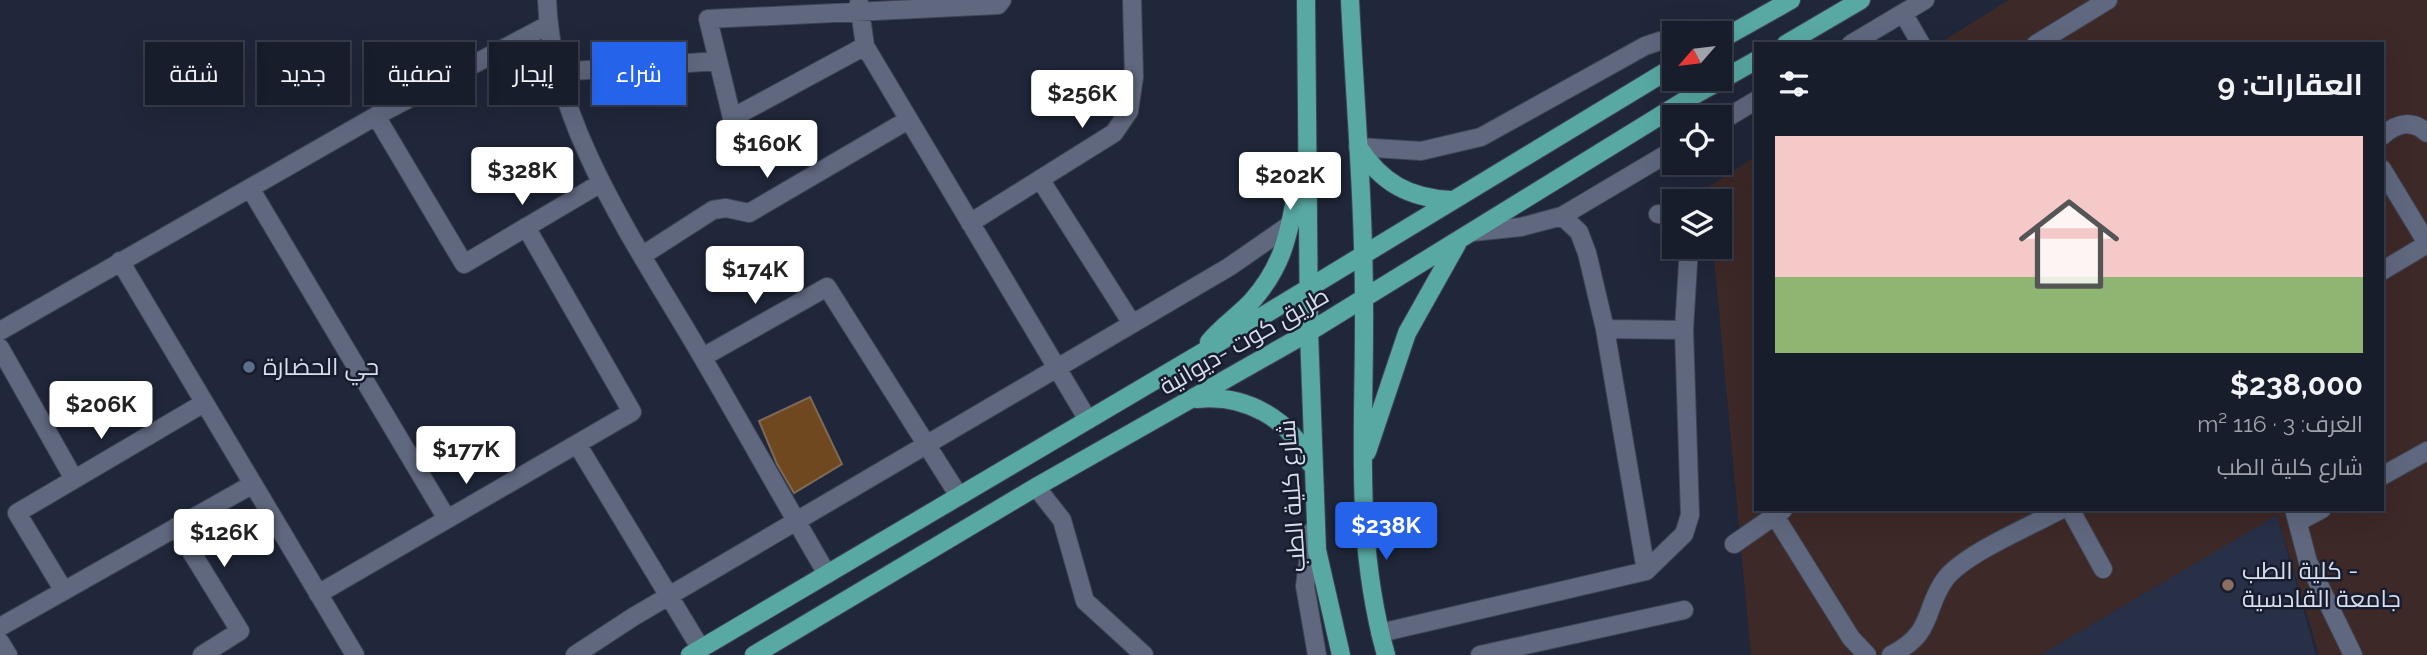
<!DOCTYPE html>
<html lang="ar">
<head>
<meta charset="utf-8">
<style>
	:root { --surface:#181d2c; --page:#212634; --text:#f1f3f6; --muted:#9fa2a9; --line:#363b48; --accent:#2563eb }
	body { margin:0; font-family:Raleway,Cairo,sans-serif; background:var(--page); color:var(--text); direction:rtl; height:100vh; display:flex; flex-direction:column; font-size:26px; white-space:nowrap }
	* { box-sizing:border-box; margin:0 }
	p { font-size:23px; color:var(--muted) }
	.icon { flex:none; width:38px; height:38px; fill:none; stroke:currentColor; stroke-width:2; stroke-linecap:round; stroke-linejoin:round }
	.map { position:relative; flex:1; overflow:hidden; direction:ltr }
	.drawer { position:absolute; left:1754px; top:42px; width:630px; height:469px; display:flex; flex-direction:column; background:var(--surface); border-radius:0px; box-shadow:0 7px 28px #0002,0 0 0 2px var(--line); direction:rtl }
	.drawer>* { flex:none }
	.banner { position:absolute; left:21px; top:42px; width:665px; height:63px; direction:rtl; display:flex; gap:14px }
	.needle { width:46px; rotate:242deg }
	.buttons { position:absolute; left:1662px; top:21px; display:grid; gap:14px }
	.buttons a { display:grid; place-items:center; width:70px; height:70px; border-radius:0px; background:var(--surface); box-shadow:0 7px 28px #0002,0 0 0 2px var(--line); font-size:35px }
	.price { position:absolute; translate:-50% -60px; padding:0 16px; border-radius:7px; background:#fff; color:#222; font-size:23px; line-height:46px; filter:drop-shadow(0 2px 4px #0008) }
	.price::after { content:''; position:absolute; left:50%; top:42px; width:21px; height:16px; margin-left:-10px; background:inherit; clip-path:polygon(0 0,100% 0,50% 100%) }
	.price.on { background:var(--accent); color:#fff }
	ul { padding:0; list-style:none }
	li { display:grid; align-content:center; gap:14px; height:371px; padding:0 21px }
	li+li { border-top:2px solid var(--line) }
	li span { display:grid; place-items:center; height:217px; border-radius:0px; color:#555 }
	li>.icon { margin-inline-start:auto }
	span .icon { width:126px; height:126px; fill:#fffc; stroke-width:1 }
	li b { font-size:30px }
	h2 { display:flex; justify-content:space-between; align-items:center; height:84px; padding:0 21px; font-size:30px }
	.chip { padding:0 24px; border-radius:0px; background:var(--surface); box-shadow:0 7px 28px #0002,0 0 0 2px var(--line); font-size:24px; line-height:63px }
	.chip.on { background:var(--accent); color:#fff }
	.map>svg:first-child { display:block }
</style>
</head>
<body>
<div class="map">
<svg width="2427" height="655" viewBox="0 0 2427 655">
	<rect width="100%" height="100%" fill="#20273a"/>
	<!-- built -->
	<path fill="#283048" d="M 2277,514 L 2316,655 L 2040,655 Z"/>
	<!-- medical -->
	<path fill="#3d2927" d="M 2009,0 L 2427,0 L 2427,655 L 2319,655 L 2277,515 L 2040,655 L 1751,655 L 1713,247 L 1720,247 L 1720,201 L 1709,201 L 1708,187 L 1755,157 L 1755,509 L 2382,509 L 2382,44 L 1938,44 Z"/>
	<!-- building -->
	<path fill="#70481f" stroke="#7d6958" stroke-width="2" d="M 810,397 L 842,464 L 794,493 L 777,464 L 759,421 Z"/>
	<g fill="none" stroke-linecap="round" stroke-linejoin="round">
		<!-- minor casing -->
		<g stroke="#404555" stroke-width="20">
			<path id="minor" d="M 547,0 C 551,123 636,244 697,348 C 741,423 783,499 827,574
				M 859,3 L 865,46 L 1088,420
				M 1903,13 L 1921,44
				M 1851,44 L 1925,0
				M 2036,44 L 2108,0
				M 865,46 L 732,118 L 708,19 L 998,5 L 1002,0
				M 558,72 L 718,61
				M 376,116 L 464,264 L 601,183
				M 1720,122 L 1755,101
				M 2382,136 C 2397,123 2412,119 2427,133
				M 1358,147 L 1421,151 L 1481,137 L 1645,46 L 1660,41 L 1675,42
				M 2382,169 L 2427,243
				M 1040,179 L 1131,322
				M 250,188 L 447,519
				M 1658,214 L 1675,217
				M 1562,216 L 1579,232 L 1587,253 L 1605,329 L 1646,571
				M 970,223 L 1114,133 L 1129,111 L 1134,77 L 1132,0
				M 1473,232 L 1521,227 L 1562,216 L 1675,149
				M 643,255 L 713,210 L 726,208 L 749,213 L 908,120
				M 120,261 L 355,655
				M 2382,271 L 2427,244
				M 1605,329 L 1684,330
				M 0,331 L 376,116 L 548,25
				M 0,348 L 74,479
				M 703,357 L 827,287 L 959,496
				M 577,444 L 701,649
				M 2382,476 L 2427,451
				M 1036,487 L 1062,520 L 1085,601 L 1144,655
				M 2070,509 L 2103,569
				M 2294,509 L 2308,562 L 2353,655
				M 1775,516 L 1851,638 L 1867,655
				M 2298,522 L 2322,509
				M 176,527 L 240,631 L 202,655
				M 1312,531 L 1305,586 L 1317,655
				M 1734,544 L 1783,510
				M 64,591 L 17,513 L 204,403
				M 318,594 L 632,412 L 526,227
				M 0,627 L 253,484
				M 1380,633 L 1646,571 L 1684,534 L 1690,515 L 1684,330 L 1689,247
				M 0,642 L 8,655
				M 575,655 L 633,617 L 1229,267 L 1291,224
				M 1480,655 L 1684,610
				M 1891,655 C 1936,632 1923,608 1946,578 C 1966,553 2031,526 2062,509"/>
		</g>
		<!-- major casing -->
		<g stroke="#404555" stroke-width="20">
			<path id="major" d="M 1306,0 L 1309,332 L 1317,550 L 1341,655
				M 1350,0 C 1355,102 1364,205 1364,307 C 1365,427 1353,538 1386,655
				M 1720,40 L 1791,0
				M 1786,44 L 1861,0
				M 1359,148 C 1382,183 1409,198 1451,200
				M 1209,342 C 1222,326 1238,316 1252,301 C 1288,260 1289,226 1300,176
				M 1197,399 C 1245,394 1290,418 1310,463
				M 1367,452 L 1407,333 L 1457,244
				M 690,655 L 1203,352 L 1675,66
				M 754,655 L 1036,487 L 1309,332 L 1684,101 L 1755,61"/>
		</g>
		<!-- minor -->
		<use href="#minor" stroke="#60687f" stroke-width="18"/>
		<!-- major -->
		<use href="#major" stroke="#58a9a4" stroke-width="18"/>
	</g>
	<!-- markers -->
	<circle fill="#5c6f8a" stroke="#171d2f" stroke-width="2.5" cx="249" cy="367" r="7"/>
	<circle fill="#8d6e63" stroke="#171d2f" stroke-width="2.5" cx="2228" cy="585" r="7"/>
	<g text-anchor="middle" stroke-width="5" stroke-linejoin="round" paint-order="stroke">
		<!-- street labels -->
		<g font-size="24" fill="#d8ddea" stroke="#171d2f">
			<text transform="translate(1244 341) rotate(-30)" y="8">طريق كوت -ديوانية</text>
			<text transform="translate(1292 496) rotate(-94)" y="8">شارع كلية الطب</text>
		</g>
		<!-- poi labels -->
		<g font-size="24" fill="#d8ddea" stroke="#171d2f" text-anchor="start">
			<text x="263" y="375">حي الحضارة</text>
			<text x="2242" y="579">كلية الطب -<tspan x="2242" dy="28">جامعة القادسية</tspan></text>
		</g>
	</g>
</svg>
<div class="buttons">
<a><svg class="needle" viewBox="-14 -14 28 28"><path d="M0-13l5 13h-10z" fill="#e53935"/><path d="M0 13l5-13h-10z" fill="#9fa2a9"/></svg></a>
<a><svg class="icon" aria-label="locate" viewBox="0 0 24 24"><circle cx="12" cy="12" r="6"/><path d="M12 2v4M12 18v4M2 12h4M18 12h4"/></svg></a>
<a><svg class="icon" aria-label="layers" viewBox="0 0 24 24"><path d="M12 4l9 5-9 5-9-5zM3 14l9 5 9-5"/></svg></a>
</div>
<b class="price" style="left:1082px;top:130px">$256K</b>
<b class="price" style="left:767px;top:180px">$160K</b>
<b class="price" style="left:522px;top:207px">$328K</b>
<b class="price" style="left:1290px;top:212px">$202K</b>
<b class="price" style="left:755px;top:306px">$174K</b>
<b class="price" style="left:101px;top:441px">$206K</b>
<b class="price" style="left:466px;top:486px">$177K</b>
<b class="price on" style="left:1386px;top:562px">$238K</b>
<b class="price" style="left:224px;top:569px">$126K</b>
<div class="banner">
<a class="chip on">شراء</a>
<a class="chip">إيجار</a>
<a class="chip">تصفية</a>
<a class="chip">جديد</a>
<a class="chip">شقة</a>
</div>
<section class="drawer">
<h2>العقارات: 9<svg class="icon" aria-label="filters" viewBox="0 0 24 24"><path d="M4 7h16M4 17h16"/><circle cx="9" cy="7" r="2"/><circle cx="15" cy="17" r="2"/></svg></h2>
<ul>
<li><span style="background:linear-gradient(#f6c9c9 65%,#8fb573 0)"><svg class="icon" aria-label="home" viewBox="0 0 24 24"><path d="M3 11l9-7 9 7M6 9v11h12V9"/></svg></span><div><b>$238,000</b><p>الغرف: 3 · 116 m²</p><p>شارع كلية الطب</p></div></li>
</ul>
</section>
</div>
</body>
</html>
